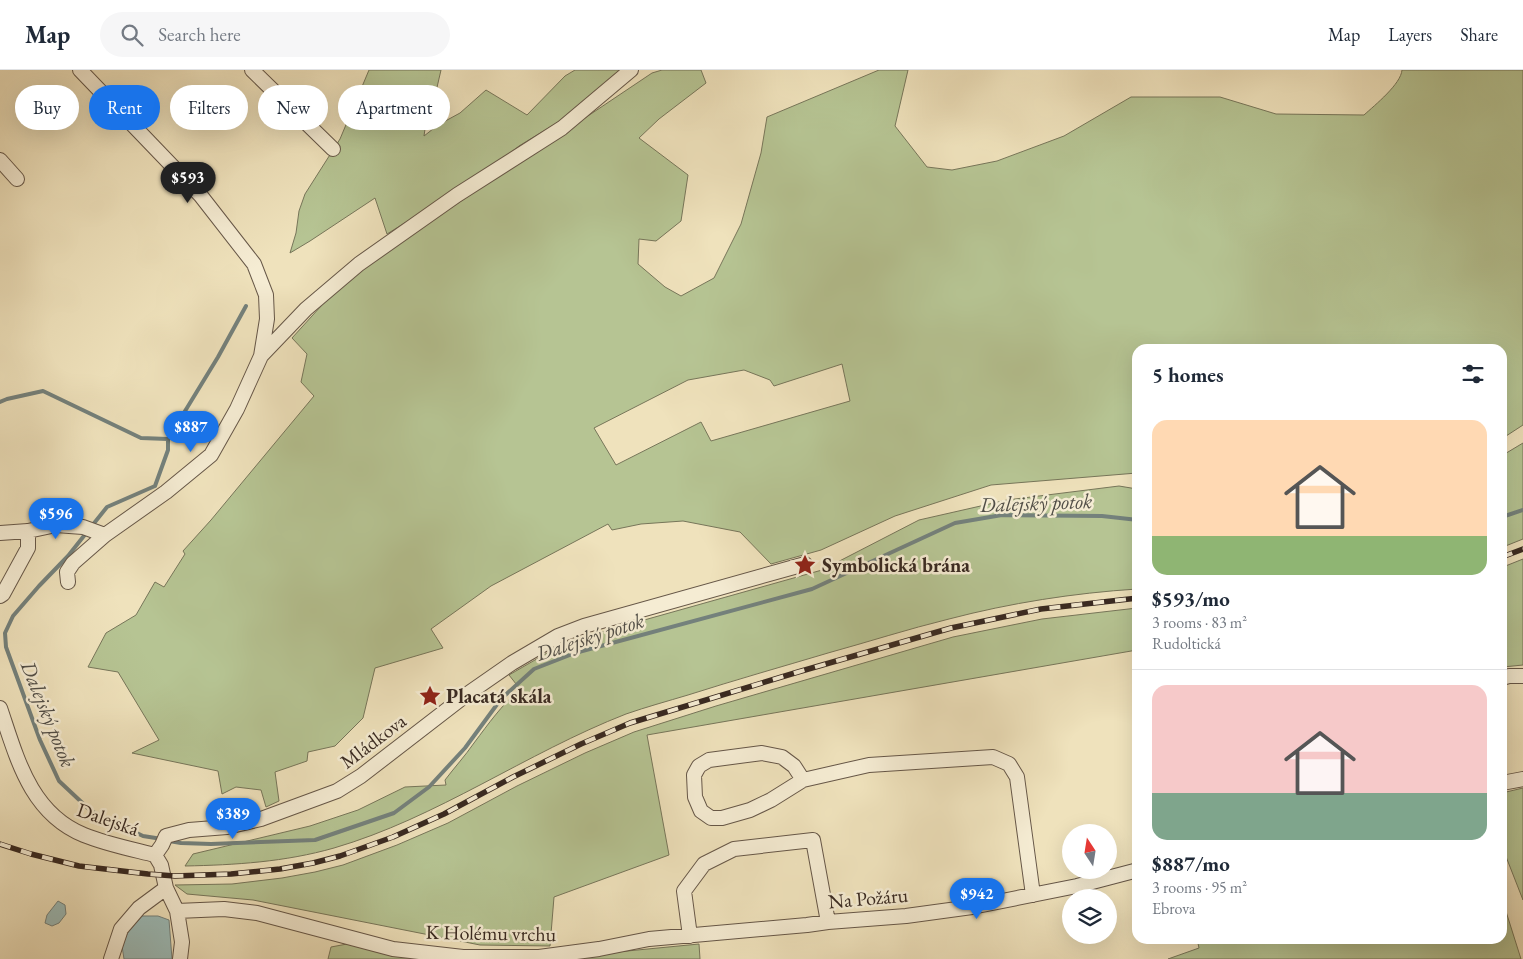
<!DOCTYPE html>
<html lang="en">
<head>
<meta charset="utf-8">
<style>
	:root { --surface:#fff; --page:#f6f6f7; --text:#1f2937; --muted:#747a83; --line:#e0e1e3; --accent:#1a73e8 }
	body { margin:0; font-family:"EB Garamond",serif; background:var(--page); color:var(--text); height:100vh; display:flex; flex-direction:column; font-size:19px; white-space:nowrap }
	* { box-sizing:border-box; margin:0 }
	p { font-size:16px; color:var(--muted) }
	.icon { flex:none; width:28px; height:28px; fill:none; stroke:currentColor; stroke-width:2; stroke-linecap:round; stroke-linejoin:round }
	.map { position:relative; flex:1; overflow:hidden }
	.panel { position:absolute; left:1132px; top:274px; width:375px; height:600px; display:flex; flex-direction:column; background:var(--surface); border-radius:15px; box-shadow:0 5px 20px #0002 }
	.panel>* { flex:none }
	.banner { position:absolute; left:15px; top:15px; width:475px; height:45px; display:flex; gap:10px }
	.needle { width:32px; rotate:348deg }
	.controls { position:absolute; left:1062px; top:754px; display:grid; gap:10px }
	.controls a { display:grid; place-items:center; width:55px; height:55px; border-radius:50%; background:var(--surface); box-shadow:0 5px 20px #0002; font-size:25px }
	.price { position:absolute; translate:-50% -42px; padding:0 11px; border-radius:18px; background:var(--accent); color:#fff; font-size:16px; line-height:32px; filter:drop-shadow(0 1px 2px #0008) }
	.price::after { content:''; position:absolute; left:50%; top:30px; width:15px; height:11px; margin-left:-8px; background:inherit; clip-path:polygon(0 0,100% 0,50% 100%) }
	.price.selected { background:#222; color:#fff }
	ul { padding:0; list-style:none }
	li { display:grid; align-content:center; gap:10px; height:265px; padding:0 20px }
	li+li { border-top:1px solid var(--line) }
	li span { display:grid; place-items:center; height:155px; border-radius:15px; color:#555 }
	li>.icon { margin-inline-start:auto }
	span .icon { width:90px; height:90px; fill:#fffc; stroke-width:1 }
	li b { font-size:21px }
	h2 { display:flex; justify-content:space-between; align-items:center; height:60px; padding:0 20px; font-size:21px }
	.pill { padding:0 18px; border-radius:22px; background:var(--surface); box-shadow:0 5px 20px #0002; font-size:18px; line-height:45px }
	.pill.selected { background:var(--accent); color:#fff }
	header { display:flex; align-items:center; gap:30px; box-sizing:border-box; height:70px; padding:0 25px; background:var(--surface); border-bottom:1px solid var(--line) }
	header strong { font-size:24px }
	nav { display:flex; gap:28px; margin-inline-start:auto; font-size:18px }
	.search { width:350px; height:45px; background:var(--page); display:flex; align-items:center; gap:12px; box-sizing:border-box; padding:0 18px; border-radius:28px; color:var(--muted); font-size:19px }
	.map>svg:first-child { display:block }
</style>
</head>
<body>
<header>
<strong>Map</strong>
<div class="search"><svg class="icon" aria-label="search" viewBox="0 0 24 24"><circle cx="10" cy="10" r="6"/><path d="M15 15l6 6"/></svg>Search here</div>
<nav><a>Map</a><a>Layers</a><a>Share</a></nav>
</header>
<div class="map">
<svg width="1523" height="889" viewBox="0 0 1523 889">
	<rect width="100%" height="100%" fill="#efe2bc"/>
	<filter id="stains"><feTurbulence type="fractalNoise" baseFrequency=".004" numOctaves="4"/><feColorMatrix values="0 0 0 0 .2 0 0 0 0 .09 0 0 0 0 .02 0 0 0 .5 -.17"/></filter>
	<radialGradient id="worn" r=".72"><stop offset=".6" stop-color="#630" stop-opacity="0"/><stop offset="1" stop-color="#630" stop-opacity=".3"/></radialGradient>
	<!-- green -->
	<path fill="#b6c493" stroke="#77765a" fill-rule="evenodd" d="M 369,0 L 441,0 L 435,26 L 426,52 L 424,66 L 438,55 L 460,43 L 486,20 L 527,45 L 565,6 L 575,0 L 621,0 L 560,51 L 519,76 L 485,103 L 387,164 L 375,128 L 310,171 L 290,183 L 296,163 L 299,141 L 305,124 L 340,69 Z
		M 662,0 L 701,0 L 706,13 L 659,49 L 639,68 L 688,105 L 681,151 L 656,171 L 639,169 L 638,194 L 665,217 L 681,226 L 714,208 L 741,154 L 761,83 L 767,47 L 879,0 L 908,0 L 895,56 L 927,97 L 952,100 L 997,91 L 1064,66 L 1131,27 L 1220,27 L 1276,44 L 1364,45 C 1375,35 1401,14 1402,0 L 1523,0 L 1523,355 L 1503,368 L 1502,279 L 1138,279 L 1137,403 L 991,415 L 895,446 L 821,480 L 771,494 L 740,462 L 683,451 L 641,454 L 612,460 L 608,454 L 491,516 L 431,559 L 443,578 L 375,598 L 363,648 L 335,676 L 308,682 L 307,691 L 275,702 L 279,731 L 266,737 L 261,720 L 236,717 L 222,724 L 218,701 L 132,683 L 159,670 L 118,602 L 88,597 L 106,563 L 136,545 L 155,512 L 164,517 L 185,484 L 183,481 L 211,450 L 314,326 L 301,312 L 307,284 L 292,268 L 332,224 L 361,200 L 394,176 L 652,3 ZM 842,294 L 850,331 L 711,371 L 701,352 L 616,395 L 594,358 L 688,310 L 744,300 L 770,310 L 774,316 Z
		M 1523,373 L 1523,469 L 1503,477 L 1503,385 Z
		M 1119,416 L 1137,419 L 1137,519 C 1074,523 1010,533 949,549 C 908,559 868,572 828,583 C 781,597 735,610 688,625 C 668,631 646,637 626,644 C 526,683 437,748 334,778 C 285,792 235,795 185,796 L 193,784 L 310,756 L 358,740 L 405,717 L 446,715 L 445,710 C 454,698 465,686 474,673 C 489,653 501,636 520,619 L 509,605 L 566,572 L 822,500 L 919,450 L 1007,430 Z
		M 1523,489 L 1523,595 L 1503,597 L 1503,497 Z
		M 1137,538 L 1137,580 L 647,665 L 669,785 L 554,827 L 550,876 L 480,875 L 253,830 L 187,824 L 175,815 L 232,814 L 282,808 L 315,802 L 343,795 L 397,775 L 448,753 L 517,716 L 585,683 L 634,662 L 716,636 L 953,567 L 1042,549 Z
		M 1523,718 L 1523,830 L 1503,779 L 1502,723 Z
		M 1503,832 L 1521,889 L 1168,889 L 1199,878 L 1197,869 L 1502,869 Z
		M 347,874 L 421,889 L 328,889 L 331,877 Z
		M 699,874 L 700,889 L 545,889 Z"/>
	<!-- water -->
	<path fill="#9cbcb9" stroke="#74817c" d="M 58,831 L 65,835 L 66,844 L 59,853 L 52,856 L 45,853 L 47,845 Z
		M 142,846 L 158,846 L 169,850 L 172,889 L 124,889 L 122,876 L 128,862 Z"/>
	<g fill="none" stroke-linecap="round" stroke-linejoin="round">
		<!-- stream -->
		<path stroke="#74817c" stroke-width="4" d="M 0,332 L 7,329 L 43,321 L 141,368 L 168,369 L 168,380 L 155,416 L 107,437 L 91,457
			M 168,369 L 218,287 L 246,236
			M 1502,447 L 1523,440
			M 87,462 L 68,486 L 39,516 L 13,546 L 5,563 L 6,577 L 40,670 L 59,711 L 91,741 L 143,766 L 162,769
			M 169,771 L 181,773 L 211,774 L 315,770 L 394,743 L 429,717 L 465,678 L 501,629 L 534,599 L 575,583 L 812,519 L 955,453 L 1002,445 L 1102,446 L 1138,450"/>
		<!-- minor casing -->
		<g stroke="#665748" stroke-width="16">
			<path id="minor" d="M 252,0 L 333,79
				M 0,90 L 17,109
				M 261,286 L 306,239 L 359,194 L 457,125 L 562,58 L 631,0
				M 0,463 L 28,461 L 56,455 L 83,457 L 105,465
				M 68,512 L 67,502 L 73,493 L 105,465 L 166,422 L 211,385 L 237,339 L 261,286 L 267,249 L 266,225 L 254,194 L 201,126 L 80,0
				M 0,526 L 3,524 L 28,478 L 28,461
				M 1502,608 L 1509,606 L 1523,606
				M 0,638 C 17,688 30,743 84,765 C 106,774 131,779 155,785
				M 803,710 L 794,696 L 782,687 L 762,683 L 709,690 L 699,696 L 694,705 L 695,727 L 701,741 L 711,748 L 722,748 L 750,740 L 771,730 L 803,710 L 869,695 L 993,687 L 1009,694 L 1017,707 L 1033,825
				M 1502,713 L 1523,709
				M 155,785 L 162,775 L 166,766 L 189,760 L 227,757 L 261,749 L 337,721 L 361,706 L 466,625 L 512,593 L 558,566 L 584,556 L 805,494
				M 155,785 L 161,795 L 166,818 L 177,841 L 182,872 L 180,889
				M 177,841 L 224,839 L 257,843 L 393,879 L 463,887 L 539,887 L 599,879 L 649,869 L 807,855 L 828,852 L 906,846 L 972,837 L 1077,816 L 1138,800
				M 690,866 L 684,821 L 704,794 L 734,779 L 813,770 L 828,852
				M 111,889 L 121,859 L 139,838 L 166,818"/>
		</g>
		<!-- minor -->
		<use href="#minor" stroke="#f5ecd3" stroke-width="14"/>
		<!-- rail casing -->
		<g stroke="#382921" stroke-width="5.5">
			<path id="rail" d="M 1502,487 L 1523,479
				M 0,774 L 31,784 L 79,796 L 148,804 L 175,806 L 231,804 L 280,799 L 313,793 L 340,786 L 393,767 L 444,744 L 513,707 L 581,674 L 630,653 L 798,602 L 951,558 L 1041,539 L 1138,528"/>
		</g>
		<!-- rail -->
		<use href="#rail" stroke="#f5ecd3" stroke-width="4" stroke-dasharray="11" stroke-linecap="butt"/>
	</g>
	<!-- icons -->
	<defs>
		<g id="sight-bare" transform="scale(1.725)"><path d="M0-6L1.8-2.2L6-1.7L2.9 1.2L3.7 5.4L0 3.3L-3.7 5.4L-2.9 1.2L-6-1.7L-1.8-2.2Z" fill="#8f2418" stroke="#f5ecd3" stroke-width="2.5" paint-order="stroke"/></g>
	</defs>
	<g fill-rule="evenodd">
		<use href="#sight-bare" x="805" y="495"/>
		<use href="#sight-bare" x="430" y="626"/>
	</g>
	<g text-anchor="middle" stroke-width="5" stroke-linejoin="round" paint-order="stroke">
		<!-- poi labels -->
		<g font-size="20" font-weight="bold" fill="#382921" stroke="#f5ecd3" text-anchor="start">
			<text x="822" y="502">Symbolická brána</text>
			<text x="446" y="633">Placatá skála</text>
		</g>
		<!-- street labels -->
		<g font-size="20" fill="#382921" stroke="#f5ecd3">
			<text transform="translate(373 671) rotate(-37)" y="7">Mládkova</text>
			<text transform="translate(108 749) rotate(19)" y="7">Dalejská</text>
			<text transform="translate(868 828) rotate(-5)" y="7">Na Požáru</text>
			<text transform="translate(491 863) rotate(1)" y="7">K Holému vrchu</text>
		</g>
		<!-- water labels -->
		<g font-size="21" font-style="italic" fill="#514e47" stroke="#f5ecd3">
			<text transform="translate(1036 433) rotate(-2)" y="7">Dalejský potok</text>
			<text transform="translate(590 567) rotate(-18)" y="7">Dalejský potok</text>
			<text transform="translate(48 644) rotate(68)" y="7">Dalejský potok</text>
		</g>
	</g>
	<rect width="100%" height="100%" filter="url(#stains)"/>
	<rect width="100%" height="100%" fill="url(#worn)"/>
</svg>
<div class="controls">
<a><svg class="needle" viewBox="-14 -14 28 28"><path d="M0-13l5 13h-10z" fill="#e53935"/><path d="M0 13l5-13h-10z" fill="#747a83"/></svg></a>
<a><svg class="icon" aria-label="layers" viewBox="0 0 24 24"><path d="M12 4l9 5-9 5-9-5zM3 14l9 5 9-5"/></svg></a>
</div>
<b class="price selected" style="left:188px;top:134px">$593</b>
<b class="price" style="left:191px;top:383px">$887</b>
<b class="price" style="left:56px;top:470px">$596</b>
<b class="price" style="left:233px;top:770px">$389</b>
<b class="price" style="left:977px;top:850px">$942</b>
<div class="banner">
<a class="pill">Buy</a>
<a class="pill selected">Rent</a>
<a class="pill">Filters</a>
<a class="pill">New</a>
<a class="pill">Apartment</a>
</div>
<section class="panel">
<h2>5 homes<svg class="icon" aria-label="filters" viewBox="0 0 24 24"><path d="M4 7h16M4 17h16"/><circle cx="9" cy="7" r="2"/><circle cx="15" cy="17" r="2"/></svg></h2>
<ul>
<li><span style="background:linear-gradient(#ffd9b3 75%,#8fb573 0)"><svg class="icon" aria-label="home" viewBox="0 0 24 24"><path d="M3 11l9-7 9 7M6 9v11h12V9"/></svg></span><div><b>$593/mo</b><p>3 rooms · 83 m²</p><p>Rudoltická</p></div></li>
<li><span style="background:linear-gradient(#f6c9c9 70%,#7fa58c 0)"><svg class="icon" aria-label="home" viewBox="0 0 24 24"><path d="M3 11l9-7 9 7M6 9v11h12V9"/></svg></span><div><b>$887/mo</b><p>3 rooms · 95 m²</p><p>Ebrova</p></div></li>
</ul>
</section>
</div>
</body>
</html>
